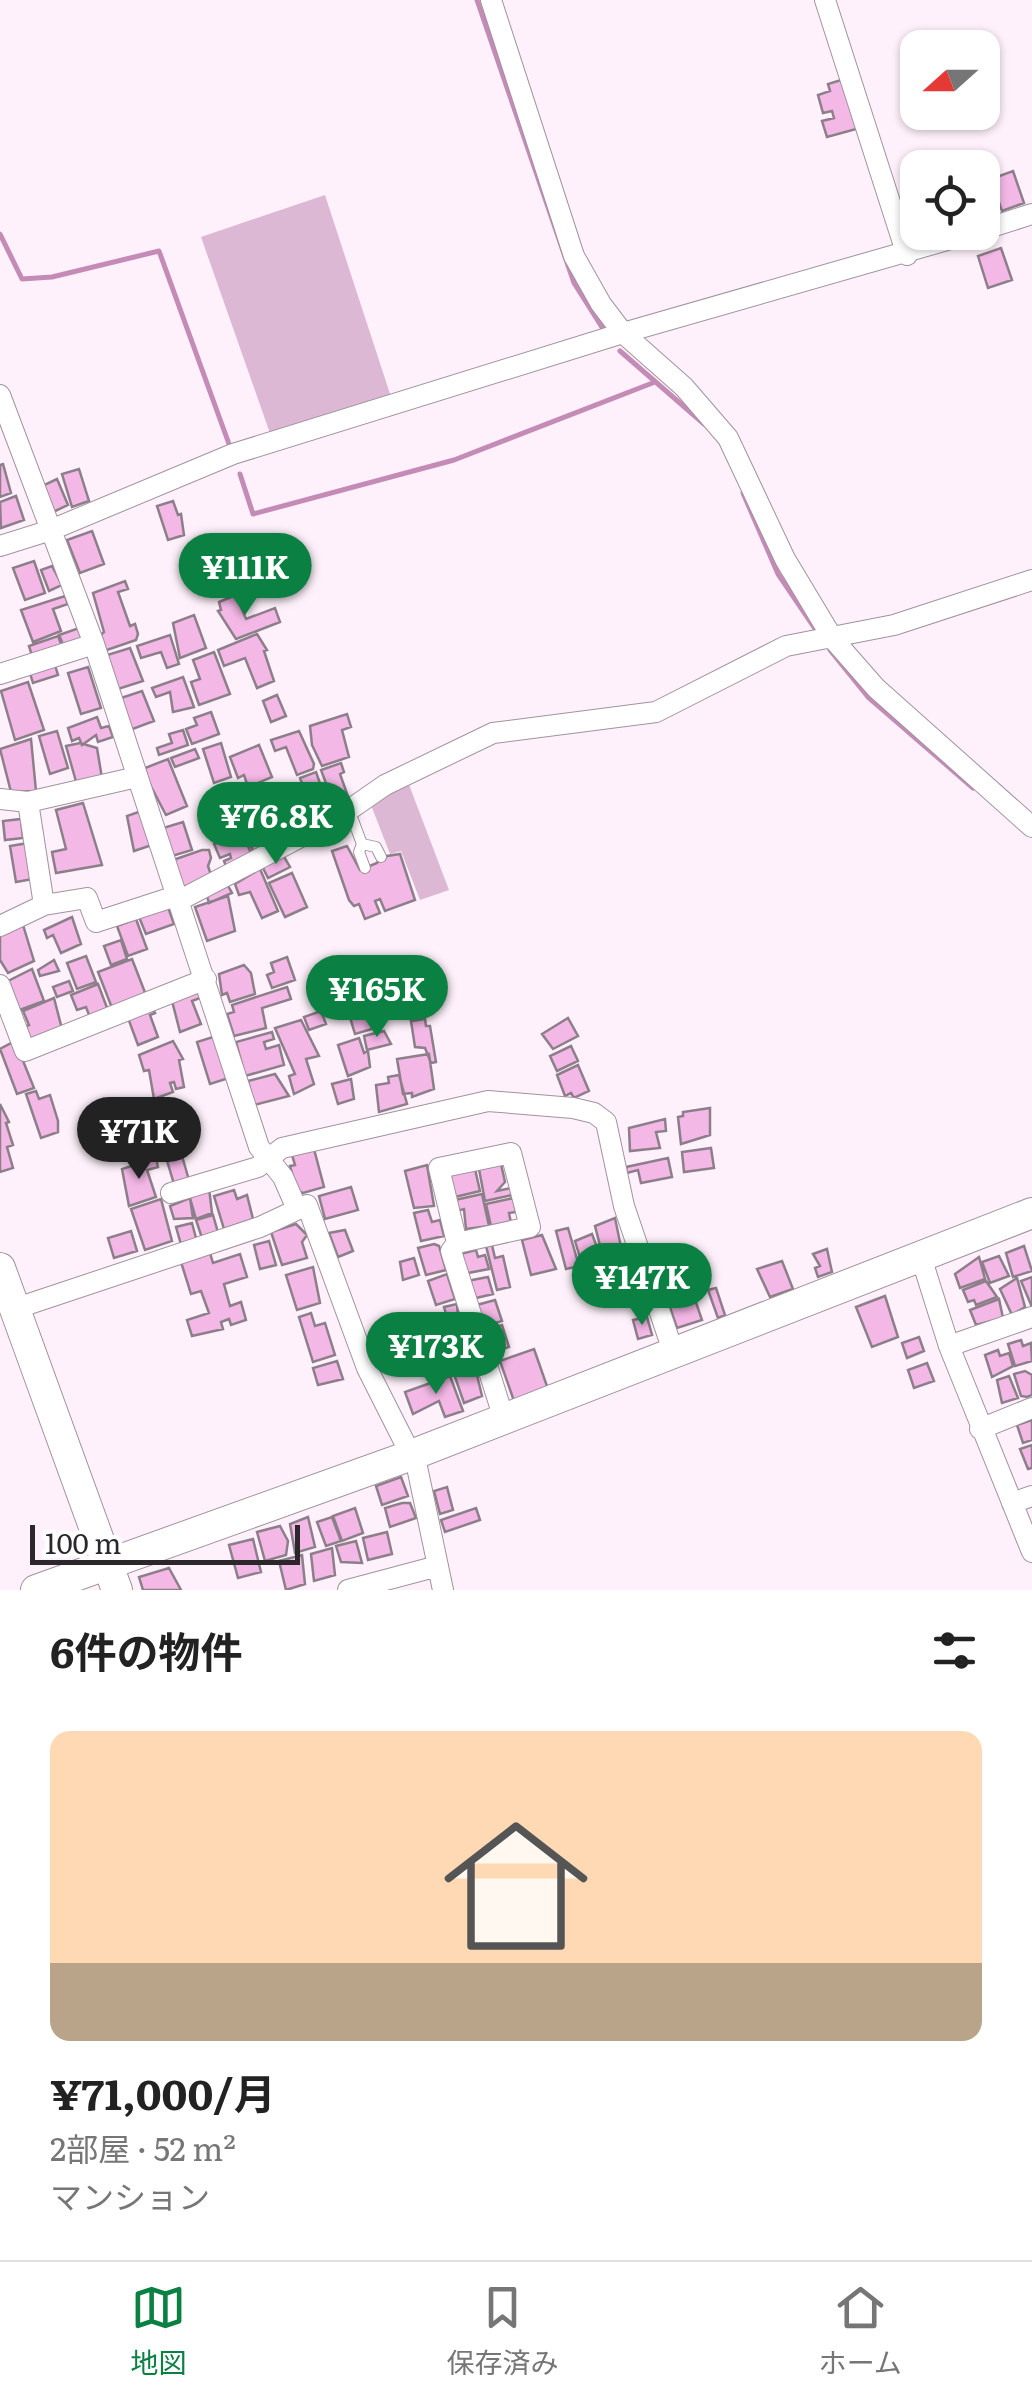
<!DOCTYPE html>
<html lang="ja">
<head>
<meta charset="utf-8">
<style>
	:root { --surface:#fff; --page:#f2f2f2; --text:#222; --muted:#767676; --line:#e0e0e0; --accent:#0b8043 }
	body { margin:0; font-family:Literata,"Noto Sans JP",serif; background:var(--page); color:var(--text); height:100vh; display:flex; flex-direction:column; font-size:38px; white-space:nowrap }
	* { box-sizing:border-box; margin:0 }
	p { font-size:32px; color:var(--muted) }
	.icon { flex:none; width:55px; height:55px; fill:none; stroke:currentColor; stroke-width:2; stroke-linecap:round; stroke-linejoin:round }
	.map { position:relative; height:1590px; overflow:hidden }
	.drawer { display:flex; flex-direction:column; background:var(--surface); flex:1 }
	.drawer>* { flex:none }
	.needle { width:65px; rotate:249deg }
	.controls { position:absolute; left:900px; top:30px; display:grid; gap:20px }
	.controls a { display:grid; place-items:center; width:100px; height:100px; border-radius:20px; background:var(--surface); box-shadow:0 2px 8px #0004; font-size:50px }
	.scale { position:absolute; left:30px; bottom:25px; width:270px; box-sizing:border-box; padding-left:10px; border:5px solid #2c272b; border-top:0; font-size:28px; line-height:35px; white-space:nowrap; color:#2c272b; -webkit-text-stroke:8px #fff; paint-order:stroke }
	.price { position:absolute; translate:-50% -85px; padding:0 22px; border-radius:35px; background:var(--accent); color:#fff; font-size:32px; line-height:65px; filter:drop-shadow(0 2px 5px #0008) }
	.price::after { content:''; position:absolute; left:50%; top:60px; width:30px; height:22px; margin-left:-15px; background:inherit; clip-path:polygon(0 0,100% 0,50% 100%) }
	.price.current { background:#222; color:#fff }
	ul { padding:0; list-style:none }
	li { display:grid; align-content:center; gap:20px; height:530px; padding:0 50px }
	li span { display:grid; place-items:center; height:310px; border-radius:20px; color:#555 }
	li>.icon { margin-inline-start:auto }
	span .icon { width:180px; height:180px; fill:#fffc; stroke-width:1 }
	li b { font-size:42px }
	h2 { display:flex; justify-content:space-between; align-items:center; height:120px; padding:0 50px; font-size:42px }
	.tabs { display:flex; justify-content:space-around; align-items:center; height:140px; border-top:2px solid var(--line); background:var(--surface); font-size:28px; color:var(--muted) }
	.tabs a { display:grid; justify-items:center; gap:5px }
	.tabs .current { color:var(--accent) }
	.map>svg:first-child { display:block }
</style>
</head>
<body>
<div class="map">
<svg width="1032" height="1590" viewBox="0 0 1032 1590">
	<rect width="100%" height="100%" fill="#fef1fb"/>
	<!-- green -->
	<path fill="#ddb8d4" d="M 325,195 L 392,400 L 272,439 L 201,237 Z
		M 408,782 L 449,890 L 420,900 L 401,851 L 390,854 L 369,800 Z"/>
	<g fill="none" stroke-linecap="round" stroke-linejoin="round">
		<!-- stream -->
		<path stroke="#c48bb7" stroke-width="5" d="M 477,0 L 574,283 L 605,332
			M 0,234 L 22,279 L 52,277 L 159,251 L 229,444
			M 620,351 L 704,424
			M 240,474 L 253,514 L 454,460 L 655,382
			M 743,493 L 778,574 L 818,633
			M 830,650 L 868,697 L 973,788"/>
	</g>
	<!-- building -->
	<path fill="#f4b8e6" stroke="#8c7f89" stroke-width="2.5" d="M 841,80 L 860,128 L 827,137 L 822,121 L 834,118 L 832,111 L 823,113 L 818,95 L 830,91 L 828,84 Z
		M 1013,171 L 1024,203 L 1002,211 L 991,179 Z
		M 1001,248 L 1012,280 L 988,288 L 978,256 Z
		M 3,464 L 11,493 L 0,497 L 0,465 Z
		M 79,469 L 89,501 L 72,507 L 62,474 Z
		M 57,479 L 68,505 L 53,512 L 42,486 Z
		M 16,496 L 24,520 L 1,528 L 0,502 Z
		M 173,501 L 178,515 L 181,514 L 184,535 L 168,540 L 157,506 Z
		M 92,531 L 104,564 L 80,573 L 67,540 Z
		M 34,561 L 45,593 L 25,600 L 13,568 Z
		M 52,566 L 62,585 L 49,591 L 41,570 Z
		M 125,581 L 128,589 L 118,592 L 130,626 L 135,624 L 138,634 L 136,640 L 104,651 L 98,637 L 104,632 L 93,593 Z
		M 236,595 L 246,619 L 275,608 L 280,622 L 236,639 L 218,611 L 221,610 L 219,602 Z
		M 65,596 L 68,604 L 53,609 L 61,631 L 33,642 L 21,610 Z
		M 194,615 L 206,648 L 180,658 L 173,623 Z
		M 79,628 L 84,642 L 65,649 L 59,635 Z
		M 257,634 L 267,650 L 264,651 L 274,681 L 257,688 L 245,658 L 224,666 L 218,650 Z
		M 170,635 L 179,664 L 167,668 L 161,652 L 141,658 L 137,646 Z
		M 58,636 L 63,649 L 33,659 L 29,646 Z
		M 130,648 L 143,681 L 115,690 L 104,656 Z
		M 214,652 L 230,694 L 199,705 L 191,682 L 200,679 L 193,660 Z
		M 54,662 L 58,675 L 33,683 L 29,670 Z
		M 88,667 L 101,708 L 81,714 L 68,673 Z
		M 183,677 L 194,707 L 173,712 L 170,692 L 156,697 L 152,688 Z
		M 28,682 L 44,730 L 15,740 L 1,691 Z
		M 142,691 L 154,721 L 130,730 L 118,699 Z
		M 277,695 L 286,716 L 271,722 L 263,701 Z
		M 211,712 L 219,734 L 192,744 L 186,729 L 197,725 L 194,718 Z
		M 347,714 L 351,727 L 342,730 L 349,757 L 322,766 L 312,745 L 310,726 Z
		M 97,717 L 101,728 L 109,726 L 113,737 L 98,742 L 96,735 L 82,745 L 79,738 L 72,741 L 68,728 Z
		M 183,730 L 188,745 L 159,755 L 157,748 L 172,743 L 169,734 Z
		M 57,731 L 68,768 L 50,774 L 39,736 Z
		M 299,731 L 314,764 L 313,769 L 297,775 L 286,747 L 275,751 L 271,740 Z
		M 31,739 L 36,791 L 11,792 L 0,749 Z
		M 80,743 L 97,748 L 102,778 L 77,785 L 66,746 Z
		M 221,743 L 231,777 L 214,783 L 203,749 Z
		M 259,745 L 272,777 L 248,787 L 244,775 L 238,778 L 230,757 Z
		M 195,749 L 199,758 L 175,767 L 171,758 Z
		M 168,759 L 187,806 L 166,815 L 145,775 L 145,768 Z
		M 341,763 L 344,772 L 340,774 L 350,802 L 335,807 L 321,770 Z
		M 316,772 L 324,795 L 308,800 L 300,778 Z
		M 288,784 L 305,825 L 280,835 L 262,795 Z
		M 250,793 L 254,803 L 245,807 L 250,826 L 218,839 L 208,808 Z
		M 83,803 L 102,865 L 56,873 L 52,852 L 66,849 L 56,810 Z
		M 141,811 L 152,845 L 134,851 L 127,816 Z
		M 21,819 L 23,838 L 5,840 L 3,821 Z
		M 183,822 L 192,850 L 172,856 L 163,828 Z
		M 255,827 L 258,834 L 267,830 L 274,846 L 255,855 L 244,831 Z
		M 242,832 L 253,858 L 227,869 L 224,861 L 231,858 L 230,854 L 220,858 L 214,844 Z
		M 28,843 L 33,879 L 16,882 L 10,846 Z
		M 347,846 L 360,870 L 377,863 L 381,857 L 400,854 L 415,900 L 385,911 L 380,899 L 375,901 L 380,913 L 365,919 L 359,904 L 354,906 L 349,900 L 332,851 Z
		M 202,850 L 209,850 L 211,858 L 208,866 L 212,878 L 185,891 L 173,860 Z
		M 283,855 L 290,867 L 268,878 L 262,866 Z
		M 260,869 L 278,911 L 262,918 L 250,892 L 239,895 L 235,884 Z
		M 292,873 L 307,907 L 285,917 L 269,883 Z
		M 227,884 L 232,893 L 209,903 L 207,896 Z
		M 228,896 L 235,931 L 207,941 L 195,907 Z
		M 168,907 L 174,924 L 146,934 L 139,917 Z
		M 72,917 L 81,944 L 61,953 L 53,935 L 47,938 L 44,930 Z
		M 136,919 L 147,949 L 128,956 L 117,926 Z
		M 23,925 L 34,961 L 8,973 L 0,960 L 0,932 Z
		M 121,940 L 127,959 L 111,965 L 104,946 Z
		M 86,956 L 96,982 L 77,989 L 67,963 Z
		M 287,957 L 295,980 L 272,988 L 267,975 L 274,972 L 271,963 Z
		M 132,959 L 146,995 L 112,1008 L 98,972 Z
		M 54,960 L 59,971 L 40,976 L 38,970 Z
		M 244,965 L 251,973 L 255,994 L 230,1002 L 227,993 L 222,995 L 219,974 Z
		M 32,969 L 44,1001 L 17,1011 L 6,982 Z
		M 69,981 L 73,991 L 57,997 L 53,987 Z
		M 98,984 L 109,1013 L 91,1020 L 86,1007 L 77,1010 L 71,995 Z
		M 287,987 L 291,999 L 262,1008 L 266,1028 L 234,1036 L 227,1014 L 234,1012 L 232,1005 Z
		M 202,988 L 205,996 L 192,1001 L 201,1024 L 180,1032 L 171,997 Z
		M 370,997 L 379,1027 L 355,1034 L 346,1004 Z
		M 54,998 L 62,1029 L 28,1043 L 22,1028 L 29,1025 L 23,1011 Z
		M 152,1007 L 155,1013 L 150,1015 L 158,1037 L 138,1045 L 128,1018 Z
		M 321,1011 L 326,1024 L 309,1030 L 304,1017 Z
		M 568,1018 L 578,1036 L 553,1049 L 542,1034 Z
		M 425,1019 L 426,1026 L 430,1026 L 436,1062 L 431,1063 L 425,1048 L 415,1047 L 411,1021 Z
		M 301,1020 L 319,1056 L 306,1059 L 314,1084 L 294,1094 L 289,1076 L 295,1074 L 275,1028 Z
		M 384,1031 L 391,1044 L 367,1050 L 364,1036 Z
		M 272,1032 L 274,1039 L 264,1042 L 266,1049 L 279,1045 L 284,1065 L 245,1076 L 236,1042 Z
		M 216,1036 L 229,1078 L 210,1084 L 197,1042 Z
		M 359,1038 L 364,1053 L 368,1051 L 370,1067 L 348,1076 L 338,1045 Z
		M 15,1041 L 34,1088 L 17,1094 L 0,1049 Z
		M 173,1041 L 183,1059 L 179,1060 L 184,1087 L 176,1089 L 174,1082 L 170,1083 L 173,1092 L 154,1099 L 149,1070 L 144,1071 L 139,1055 Z
		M 571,1046 L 578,1061 L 557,1071 L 550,1056 Z
		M 429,1054 L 434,1089 L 412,1097 L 412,1093 L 403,1094 L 397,1059 Z
		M 578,1065 L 589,1091 L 574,1098 L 571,1093 L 565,1096 L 557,1075 Z
		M 275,1074 L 289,1096 L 254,1105 L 248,1081 Z
		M 399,1075 L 407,1104 L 379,1112 L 376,1085 L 389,1083 L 388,1077 Z
		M 351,1079 L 354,1099 L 338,1104 L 332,1084 Z
		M 36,1091 L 39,1099 L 50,1095 L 58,1121 L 58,1132 L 41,1138 L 26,1094 Z
		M 0,1104 L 9,1122 L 6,1123 L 13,1145 L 7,1147 L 13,1168 L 0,1172 Z
		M 113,1105 L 120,1124 L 103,1131 L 95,1112 Z
		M 710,1108 L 710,1135 L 681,1144 L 678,1117 L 683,1116 L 683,1112 Z
		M 665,1119 L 666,1131 L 656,1132 L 660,1148 L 630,1151 L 629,1128 Z
		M 711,1148 L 714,1168 L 684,1172 L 682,1152 Z
		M 180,1149 L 189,1180 L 174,1184 L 165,1154 Z
		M 314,1149 L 324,1187 L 303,1193 L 297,1191 L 290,1166 L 295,1165 L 292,1155 Z
		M 156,1158 L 158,1167 L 147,1170 L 156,1197 L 129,1206 L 122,1169 Z
		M 668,1158 L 672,1177 L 641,1183 L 638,1170 L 627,1173 L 626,1167 Z
		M 501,1164 L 505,1182 L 497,1191 L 511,1188 L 512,1195 L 485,1201 L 479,1169 Z
		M 427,1165 L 434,1206 L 414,1208 L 405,1171 Z
		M 475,1169 L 480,1191 L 455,1197 L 449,1175 Z
		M 351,1187 L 358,1210 L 325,1219 L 319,1196 Z
		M 209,1188 L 212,1213 L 196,1219 L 190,1198 Z
		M 234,1190 L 237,1199 L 247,1195 L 253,1219 L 224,1229 L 214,1196 Z
		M 482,1194 L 489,1226 L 466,1229 L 464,1209 L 457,1211 L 455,1200 Z
		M 190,1198 L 193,1218 L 174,1219 L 170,1206 Z
		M 513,1198 L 516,1212 L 509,1213 L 511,1223 L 491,1226 L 486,1204 Z
		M 161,1199 L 172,1241 L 145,1250 L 131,1209 Z
		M 428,1210 L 432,1222 L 440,1220 L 444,1236 L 421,1241 L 414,1213 Z
		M 213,1215 L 219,1236 L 203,1241 L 196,1220 Z
		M 615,1218 L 622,1252 L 603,1257 L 595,1226 Z
		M 192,1223 L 196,1238 L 182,1248 L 176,1227 Z
		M 296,1224 L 307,1235 L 302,1242 L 307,1258 L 282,1265 L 271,1232 Z
		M 568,1228 L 579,1266 L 566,1269 L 556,1231 Z
		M 345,1230 L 353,1251 L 338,1257 L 329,1233 Z
		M 131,1231 L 137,1251 L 114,1258 L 108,1238 Z
		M 592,1234 L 601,1258 L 582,1264 L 575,1241 Z
		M 542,1235 L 556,1269 L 531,1275 L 522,1240 Z
		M 269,1241 L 276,1265 L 260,1269 L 254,1245 Z
		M 434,1244 L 439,1246 L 446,1270 L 426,1275 L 418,1248 Z
		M 492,1245 L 495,1258 L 503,1256 L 510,1287 L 497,1290 L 486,1246 Z
		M 1024,1246 L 1032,1271 L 1013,1277 L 1006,1253 Z
		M 827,1249 L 832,1272 L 818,1277 L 815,1268 L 820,1266 L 813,1254 Z
		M 476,1250 L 478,1257 L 485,1255 L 489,1269 L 468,1273 L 460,1254 Z
		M 210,1253 L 213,1263 L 240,1254 L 247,1277 L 224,1284 L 230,1306 L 241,1302 L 246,1320 L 231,1325 L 229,1319 L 221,1322 L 223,1329 L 192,1336 L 187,1320 L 209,1313 L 201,1291 L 191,1294 L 181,1262 Z
		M 999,1256 L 1009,1276 L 990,1283 L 982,1262 Z
		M 979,1257 L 985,1279 L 960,1288 L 955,1274 Z
		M 414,1258 L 419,1275 L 403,1280 L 400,1262 Z
		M 782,1261 L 793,1289 L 770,1297 L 757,1269 Z
		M 692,1266 L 697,1280 L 671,1290 L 666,1275 Z
		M 313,1267 L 320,1303 L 297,1310 L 286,1275 Z
		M 447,1274 L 455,1299 L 436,1305 L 428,1281 Z
		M 488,1277 L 493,1294 L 472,1299 L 467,1281 Z
		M 1032,1277 L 1032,1307 L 1021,1281 Z
		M 1017,1278 L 1025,1307 L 1012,1315 L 1000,1289 Z
		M 986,1281 L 997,1297 L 976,1305 L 974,1300 L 968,1302 L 963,1290 Z
		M 690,1285 L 702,1320 L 677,1328 L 666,1296 Z
		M 716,1288 L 725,1315 L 718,1318 L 708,1290 Z
		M 885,1296 L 898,1337 L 872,1347 L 856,1307 Z
		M 999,1299 L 1003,1318 L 976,1325 L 970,1310 Z
		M 495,1300 L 502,1321 L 479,1328 L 473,1306 Z
		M 457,1304 L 459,1330 L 443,1334 L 438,1316 L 446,1314 L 444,1307 Z
		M 311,1313 L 315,1326 L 325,1323 L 335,1355 L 313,1362 L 299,1317 Z
		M 433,1315 L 438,1338 L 413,1345 L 407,1321 Z
		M 647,1317 L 652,1335 L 638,1339 L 633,1320 Z
		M 502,1325 L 509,1347 L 495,1351 L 483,1331 Z
		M 457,1336 L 468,1343 L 474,1361 L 454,1368 L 445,1342 Z
		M 919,1337 L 924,1351 L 907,1358 L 902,1343 Z
		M 1021,1340 L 1023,1346 L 1031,1343 L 1032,1361 L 1015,1366 L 1008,1344 Z
		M 441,1349 L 447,1370 L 432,1374 L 426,1353 Z
		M 534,1349 L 548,1389 L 514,1401 L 500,1361 Z
		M 998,1350 L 1000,1356 L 1009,1353 L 1013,1366 L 992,1377 L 985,1355 Z
		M 337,1361 L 343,1379 L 318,1385 L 313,1368 Z
		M 927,1363 L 934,1381 L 914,1388 L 908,1370 Z
		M 475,1367 L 482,1396 L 464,1403 L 454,1374 Z
		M 1025,1371 L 1032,1375 L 1032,1395 L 1027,1397 L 1021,1396 L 1014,1374 Z
		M 450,1376 L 463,1411 L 445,1417 L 439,1401 L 413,1414 L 405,1392 Z
		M 1009,1376 L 1018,1398 L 1002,1403 L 997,1380 Z
		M 1032,1420 L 1032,1440 L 1023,1443 L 1017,1425 Z
		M 1032,1445 L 1032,1468 L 1028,1469 L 1020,1449 Z
		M 401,1477 L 408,1496 L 382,1505 L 376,1486 Z
		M 447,1487 L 453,1510 L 440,1514 L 434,1491 Z
		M 402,1503 L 410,1503 L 416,1518 L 390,1527 L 385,1508 Z
		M 355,1508 L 363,1533 L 342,1541 L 333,1516 Z
		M 476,1508 L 480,1520 L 445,1532 L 441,1520 Z
		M 308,1517 L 315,1547 L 295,1553 L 290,1524 Z
		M 332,1517 L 341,1541 L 326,1546 L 317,1522 Z
		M 280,1526 L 288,1541 L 286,1555 L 265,1561 L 257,1532 Z
		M 387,1532 L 392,1554 L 368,1560 L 363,1538 Z
		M 253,1539 L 261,1572 L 238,1578 L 229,1545 Z
		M 356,1541 L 362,1563 L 341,1562 L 336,1546 Z
		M 332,1548 L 335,1575 L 314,1581 L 311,1554 Z
		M 302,1555 L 305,1584 L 286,1590 L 279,1561 Z
		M 169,1568 L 181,1590 L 143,1590 L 139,1577 Z"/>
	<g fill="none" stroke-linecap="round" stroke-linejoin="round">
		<!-- lane casing -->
		<g stroke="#a1939e" stroke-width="12">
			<path id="lane" d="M 341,826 L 353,820 L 362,844 L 376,847 L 381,857
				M 362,844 L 359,852 L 365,868"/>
		</g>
		<!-- street casing -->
		<g stroke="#a1939e" stroke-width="22">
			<path id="street" d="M 491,0 L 574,256 L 601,304 L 623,333 L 684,387 L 728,438 L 785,559 L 833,639 L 876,688 L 1032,827
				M 825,0 L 907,255
				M 982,230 L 1032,214
				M 0,395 L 94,644 L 259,1147 L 283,1177 L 297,1209
				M 0,546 L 51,530 L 233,454 L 623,333 L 975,232
				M 0,674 L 94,644
				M 0,799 L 28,802 L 44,905 L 87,898 L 96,922 L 176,896
				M 28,802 L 137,777
				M 178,901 L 339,817 L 385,785 L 493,733 L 656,712 L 786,646 L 894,625 L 1032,580
				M 0,926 L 44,905
				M 0,985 L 25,1051 L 206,979
				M 171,1193 L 258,1167 L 282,1148 L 488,1101 L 573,1108 L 594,1113 L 606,1122 L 624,1206 L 674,1354
				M 457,1243 L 439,1168 L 511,1153 L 530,1227 L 457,1243 L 451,1251 L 504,1419
				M 921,1257 L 949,1346 L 1032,1552
				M 17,1308 L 260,1227 L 307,1205 L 367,1368 L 417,1467 L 443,1590
				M 949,1346 L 1032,1317
				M 980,1429 L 1032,1408
				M 1012,1503 L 1032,1496
				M 348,1590 L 438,1566"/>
		</g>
		<!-- secondary casing -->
		<g stroke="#a1939e" stroke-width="32">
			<path id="secondary" d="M 0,1268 L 117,1590
				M 36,1590 L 409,1456 L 1032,1213"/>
		</g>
		<!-- lane -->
		<use href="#lane" stroke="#fff" stroke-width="10"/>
		<!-- street -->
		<use href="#street" stroke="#fff" stroke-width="20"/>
		<!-- secondary -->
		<use href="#secondary" stroke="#fff" stroke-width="30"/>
	</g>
</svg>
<div class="controls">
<a><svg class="needle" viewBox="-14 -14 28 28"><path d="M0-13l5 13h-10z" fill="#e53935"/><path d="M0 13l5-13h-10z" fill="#767676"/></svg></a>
<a><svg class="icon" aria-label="locate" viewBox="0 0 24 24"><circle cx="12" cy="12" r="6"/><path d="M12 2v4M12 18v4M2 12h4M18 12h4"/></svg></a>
</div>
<div class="scale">100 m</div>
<b class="price" style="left:245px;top:618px">¥111K</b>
<b class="price" style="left:276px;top:867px">¥76.8K</b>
<b class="price" style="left:377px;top:1040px">¥165K</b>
<b class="price current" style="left:139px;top:1182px">¥71K</b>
<b class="price" style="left:642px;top:1328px">¥147K</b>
<b class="price" style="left:436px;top:1397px">¥173K</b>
</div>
<section class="drawer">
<h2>6件の物件<svg class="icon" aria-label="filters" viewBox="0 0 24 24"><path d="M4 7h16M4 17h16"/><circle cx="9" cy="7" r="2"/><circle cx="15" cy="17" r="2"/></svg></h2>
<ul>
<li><span style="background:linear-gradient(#ffd9b3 75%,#b9a48a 0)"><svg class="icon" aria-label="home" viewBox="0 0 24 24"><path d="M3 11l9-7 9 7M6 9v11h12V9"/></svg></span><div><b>¥71,000/月</b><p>2部屋 · 52 m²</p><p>マンション</p></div></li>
</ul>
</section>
<nav class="tabs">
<a class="current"><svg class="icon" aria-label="map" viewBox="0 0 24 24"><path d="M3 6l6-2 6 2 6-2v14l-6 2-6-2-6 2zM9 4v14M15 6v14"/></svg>地図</a>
<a><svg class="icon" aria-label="saved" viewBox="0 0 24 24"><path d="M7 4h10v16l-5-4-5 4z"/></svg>保存済み</a>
<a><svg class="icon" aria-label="home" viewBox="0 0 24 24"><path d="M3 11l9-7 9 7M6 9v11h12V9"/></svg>ホーム</a>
</nav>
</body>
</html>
